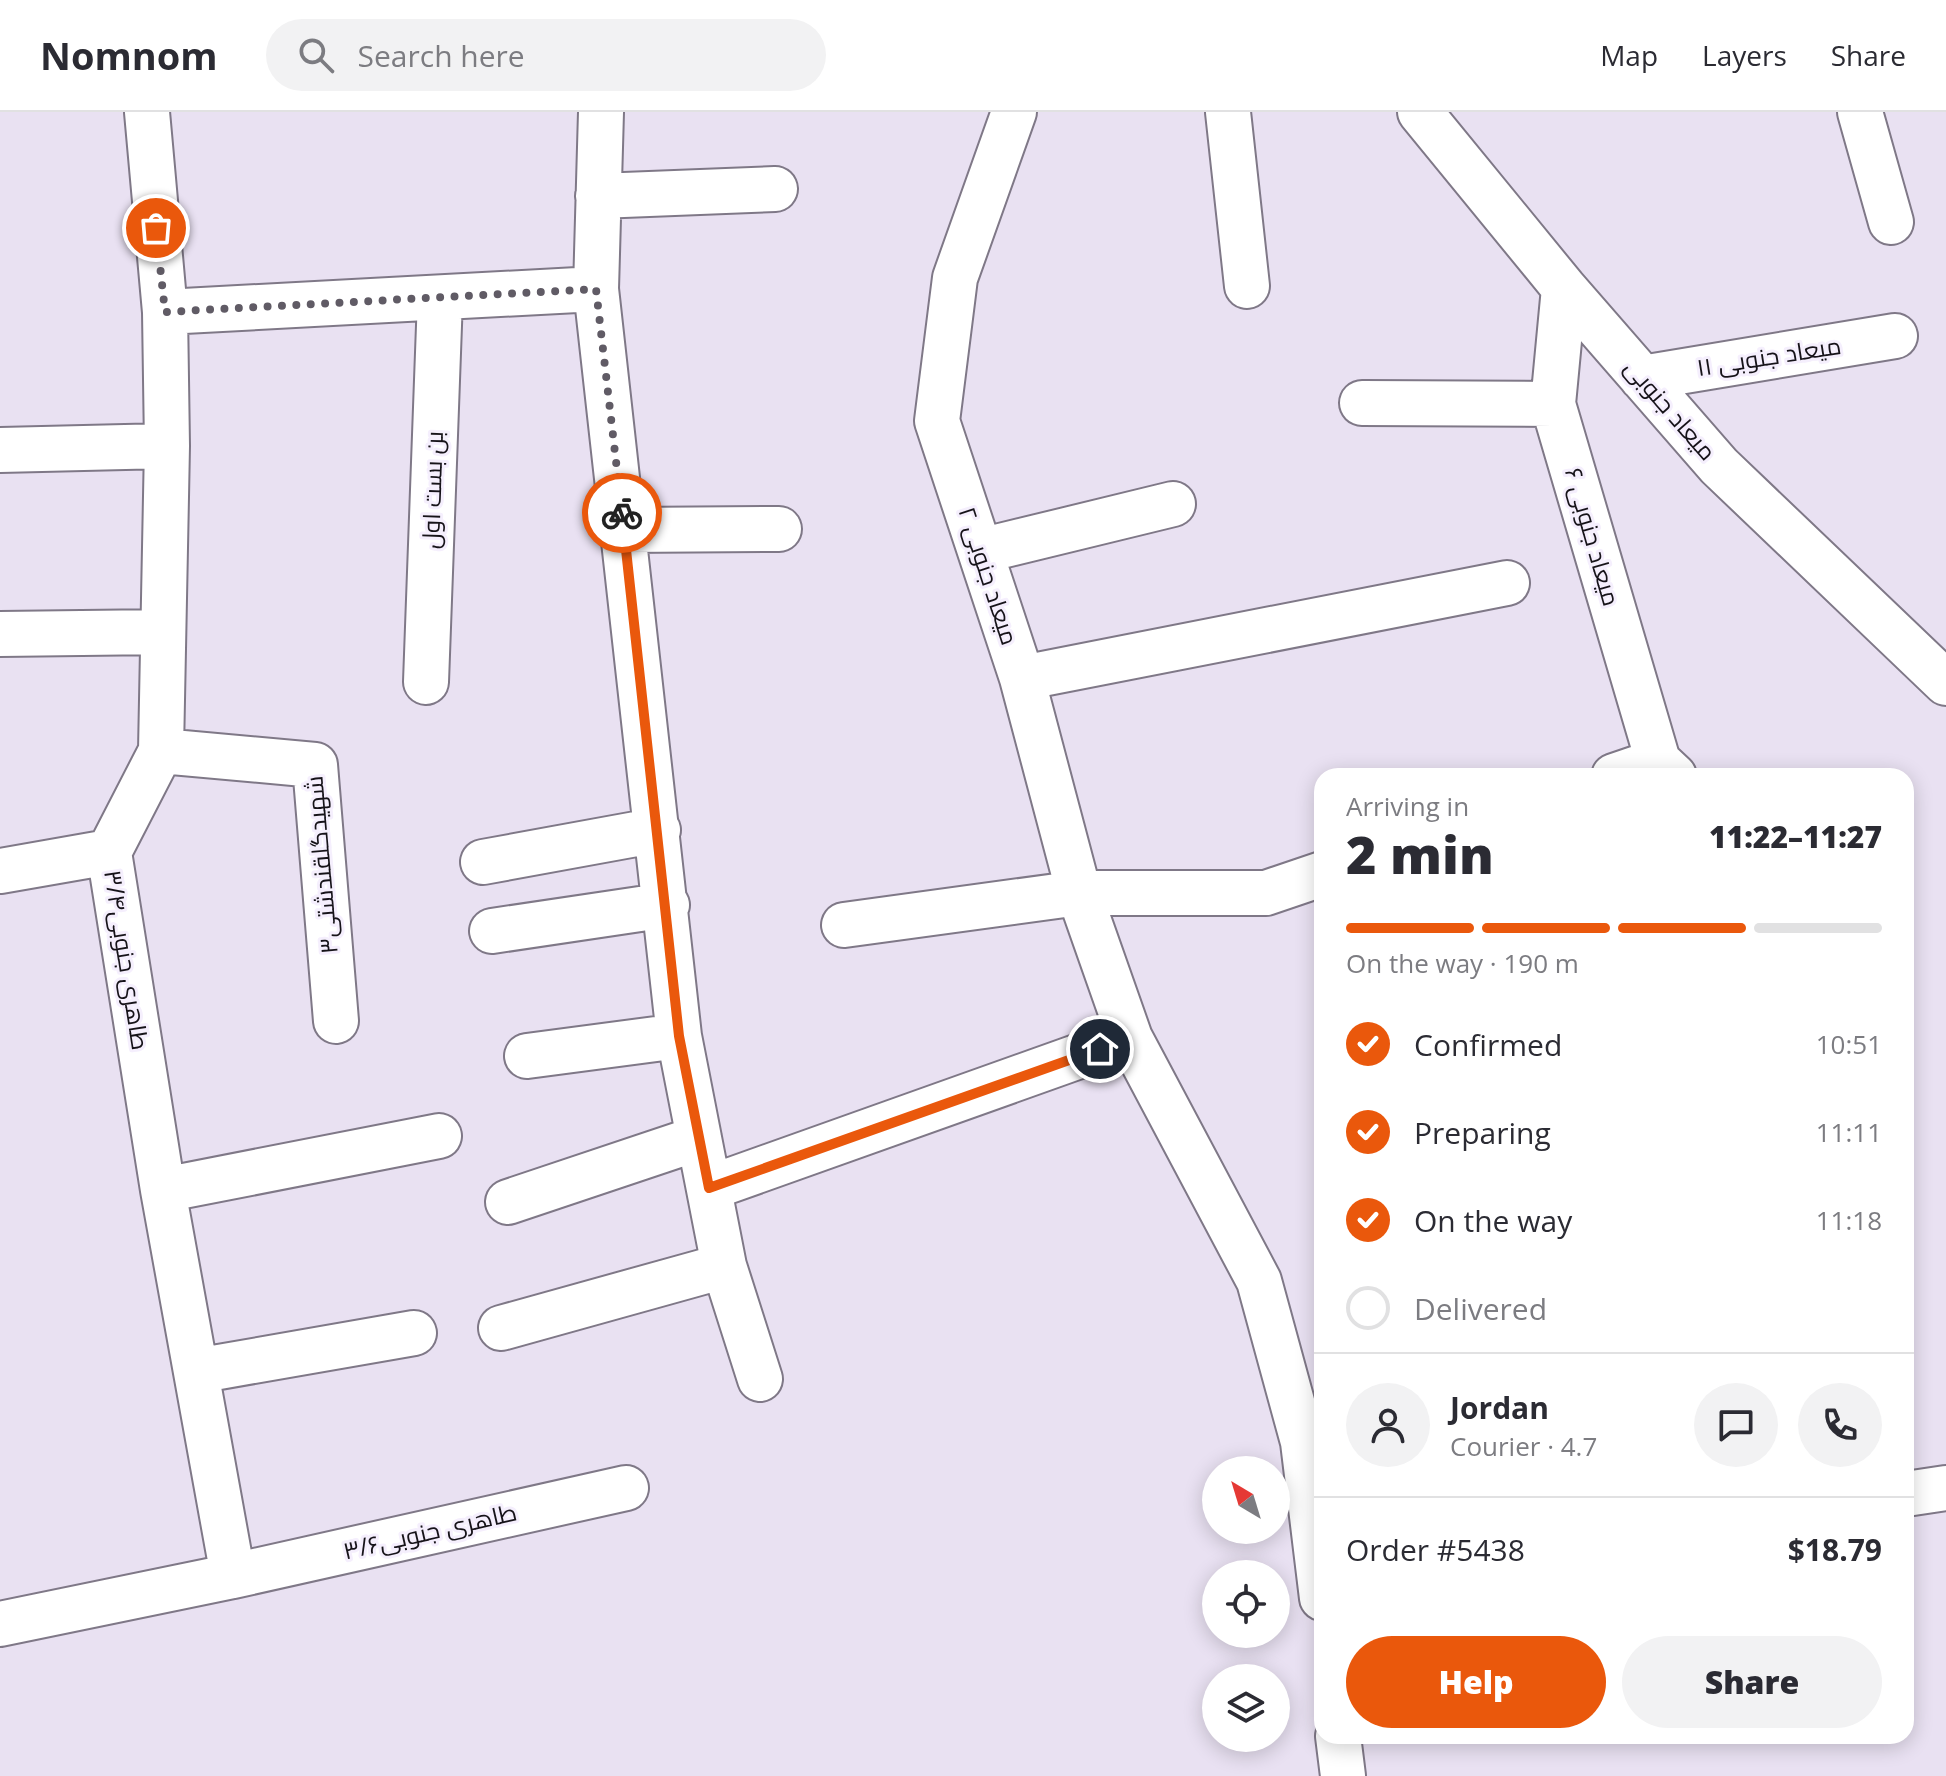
<!DOCTYPE html>
<meta charset="utf-8">
<style>
body{margin:0;font-family:"Open Sans",Cairo,sans-serif;background:#f2f2f3;color:#2b2b33;height:100vh;display:flex;flex-direction:column;font-size:30px;white-space:nowrap}
*{box-sizing:border-box;margin:0}
p{font-size:26px;color:#7c7c81}
.icon{flex:none;width:44px;height:44px;fill:none;stroke:currentColor;stroke-width:2;stroke-linecap:round;stroke-linejoin:round}
.map{position:relative;flex:1;overflow:hidden}
.drawer{position:absolute;left:1314px;top:656px;width:600px;height:976px;display:flex;flex-direction:column;background:#fff;border-radius:24px;box-shadow:0 4px 20px #0003}
.drawer>*{flex:none}
.needle{width:52px;rotate:322deg}
.buttons{position:absolute;left:1202px;top:1344px;display:grid;gap:16px}
.buttons a{display:grid;place-items:center;width:88px;height:88px;border-radius:50%;background:#fff;box-shadow:0 4px 20px #0003;font-size:40px}
.pin{position:absolute;display:grid;place-items:center;width:68px;height:68px;color:#fff;margin:-34px;border:4px solid #fff;border-radius:50%;box-shadow:0 2px 8px #0007}
.courier{position:absolute;display:grid;place-items:center;width:80px;height:80px;margin:-40px;border:6px solid #ea580c;border-radius:50%;background:#fff;color:#222;box-shadow:0 2px 10px #0007}
.overview em{font-style:normal;font-weight:800}
.overview div{display:flex;flex-direction:column-reverse}
.overview{display:flex;align-items:center;justify-content:space-between;height:136px;padding:0 32px}
h1{font-size:52px;font-weight:800;line-height:60px}
.bar{display:grid;grid-template-columns:repeat(4,1fr);gap:12px 8px;align-content:center;height:96px;padding:0 32px}
.bar i{height:10px;border-radius:6px;background:#e1e1e2}
.bar .active{background:#ea580c}
.bar p{grid-column:span 4}
.line{display:flex;align-items:center;gap:20px;padding:0 32px;border-top:2px solid #e1e1e2}
.line div{flex:1}
.round{display:grid;place-items:center;flex:none;width:84px;height:84px;border-radius:42px;background:#f2f2f3}
ol{padding:0 32px;list-style:none}
li{display:flex;align-items:center;gap:24px;height:88px}
li p{margin-inline-start:auto}
li .icon{padding:8px;border-radius:50%;background:#ea580c;color:#fff;stroke-width:4}
li:last-child{color:#7c7c81}
li i{width:44px;height:44px;border:4px solid #e1e1e2;border-radius:50%}
.primary-button{display:flex;gap:16px;margin-top:auto;padding:16px 32px}
.primary-button a{flex:1;height:92px;border-radius:48px;background:#ea580c;color:#fff;font-size:32px;font-weight:800;line-height:92px;text-align:center}
.primary-button a+a{background:#f2f2f3;color:#2b2b33}
header{display:flex;align-items:center;gap:48px;box-sizing:border-box;height:112px;padding:0 40px;background:#fff;border-bottom:2px solid #e1e1e2}
header strong{font-size:38px}
nav{display:flex;gap:44px;margin-inline-start:auto;font-size:28px}
.search{width:560px;height:72px;background:#f2f2f3;display:flex;align-items:center;gap:20px;box-sizing:border-box;padding:0 28px;border-radius:44px;color:#7c7c81;font-size:30px}
.map>svg:first-child{display:block}
.lines{fill:none;stroke-linecap:round;stroke-linejoin:round}
.minor-casing{stroke:#7f7887;stroke-width:48}
.minor{stroke:#fff;stroke-width:44}
.done{stroke:#605b65;stroke-width:8;stroke-dasharray:0 14.4}
.route{stroke:#ea580c;stroke-width:10}
.labels{text-anchor:middle;stroke-width:6;stroke-linejoin:round;paint-order:stroke}
.street-label{font-size:24px;fill:#161319;stroke:#f5effd}
</style>
<header>
<strong>Nomnom</strong>
<div class="search"><svg class="icon" aria-label="search" viewBox="0 0 24 24"><circle cx="10" cy="10" r="6"/><path d="M15 15l6 6"/></svg>Search here</div>
<nav><a>Map</a><a>Layers</a><a>Share</a></nav>
</header>
<div class="map">
<svg width="1946" height="1664" viewBox="0 0 1946 1664">
<rect width="100%" height="100%" fill="#e9e1f2"/>
<g class="lines">
<g class="minor-casing">
<path id="minor" d="M601,0L596,177L679,924L724,1154L760,1267
M1014,0L955,166L937,309L1022,566L1079,781L1130,926L1259,1169L1303,1330L1322,1486
M1228,0L1247,174
M1420,0L1564,176L1719,354L1946,571
M1860,0L1891,110
M598,84L775,77
M1564,176L1553,292L1658,649L1674,664
M165,200L596,177
M1642,266L1895,224
M1362,291L1553,292
M0,338L167,334
M624,418L779,417
M980,439L1173,392
M0,522L163,520
M1022,566L1507,471
M426,570L440,186
M161,639L315,653L336,909
M1614,664L1658,649
M483,750L658,718
M0,759L109,740
M844,813L1079,781H1266L1322,762
M492,819L667,793
M527,944L679,924
M709,1076L1130,926
M163,1078L439,1024
M508,1090L699,1026
M501,1216L724,1154
M196,1259L414,1221
M1906,1382L1946,1376
M233,1464L626,1376
M0,1512L233,1464L163,1078L109,740L161,639L167,334L165,200L147,0
M1338,1624L1343,1664"/>
</g>
<use href="#minor" class="minor"/>
</g>
<g class="lines">
<path class="done" d="M156,116L165,200L596,177L622,401"/>
<path class="route" d="M622,401L679,924L709,1076L1100,937"/>
</g>
<g class="labels">
<g class="street-label">
<text transform="translate(1769 245) rotate(-9)" y="8">میعاد جنوبی ۱۱</text>
<text transform="translate(1670 298) rotate(49)" y="8">میعاد جنوبی</text>
<text transform="translate(433 378) rotate(-88)" y="8">بن بست اول</text>
<text transform="translate(1592 425) rotate(74)" y="8">میعاد جنوبی ۶</text>
<text transform="translate(988 464) rotate(72)" y="8">میعاد جنوبی ۲</text>
<text transform="translate(322 753) rotate(-95)" y="8">شهیدگلقندشتی۳</text>
<text transform="translate(126 848) rotate(81)" y="8">طاهری جنوبی۳/۴</text>
<text transform="translate(430 1420) rotate(-13)" y="8">طاهری جنوبی۳/۶</text>
</g>
</g>
</svg>
<div class="buttons">
<a><svg class="needle" viewBox="-14 -14 28 28"><path d="M0-13l5 13h-10z" fill="#e53935"/><path d="M0 13l5-13h-10z" fill="#7c7c81"/></svg></a>
<a><svg class="icon" aria-label="locate" viewBox="0 0 24 24"><circle cx="12" cy="12" r="6"/><path d="M12 2v4M12 18v4M2 12h4M18 12h4"/></svg></a>
<a><svg class="icon" aria-label="layers" viewBox="0 0 24 24"><path d="M12 4l9 5-9 5-9-5zM3 14l9 5 9-5"/></svg></a>
</div>
<div class="pin" style="left:156px;top:116px;background:#ea580c"><svg class="icon" aria-label="bag" viewBox="0 0 24 24"><path d="M5 8h14l-1 12H6zM9 8a3 3 0 0 1 6 0"/></svg></div>
<div class="pin" style="left:1100px;top:937px;background:#1f2937"><svg class="icon" aria-label="home" viewBox="0 0 24 24"><path d="M3 11l9-7 9 7M6 9v11h12V9"/></svg></div>
<div class="courier" style="left:622px;top:401px"><svg class="icon" aria-label="bike" viewBox="0 0 24 24"><circle cx="6" cy="16" r="4"/><circle cx="18" cy="16" r="4"/><path d="M6 16l4-8h5l3 8M10 8l3 8H6M13 5h3"/></svg></div>
<section class="drawer">
<div class="overview"><div><h1>2 min</h1><p>Arriving in</p></div><em>11:22–11:27</em></div>
<div class="bar"><i class="active"></i><i class="active"></i><i class="active"></i><i></i><p>On the way · 190 m</p></div>
<ol>
<li><svg class="icon" aria-label="check" viewBox="0 0 24 24"><path d="M5 12l5 5 9-10"/></svg>Confirmed<p>10:51</p></li>
<li><svg class="icon" aria-label="check" viewBox="0 0 24 24"><path d="M5 12l5 5 9-10"/></svg>Preparing<p>11:11</p></li>
<li><svg class="icon" aria-label="check" viewBox="0 0 24 24"><path d="M5 12l5 5 9-10"/></svg>On the way<p>11:18</p></li>
<li><i></i>Delivered</li>
</ol>
<div class="line" style="height:144px"><a class="round"><svg class="icon" aria-label="person" viewBox="0 0 24 24"><circle cx="12" cy="8" r="4"/><path d="M4 21q1-7 8-7t8 7"/></svg></a><div><b>Jordan</b><p>Courier · 4.7</p></div><a class="round"><svg class="icon" aria-label="chat" viewBox="0 0 24 24"><path d="M4 5h16v11H9l-5 4z"/></svg></a><a class="round"><svg class="icon" aria-label="phone" viewBox="0 0 24 24"><path d="M5 4h4l2 5-3 2q2 4 5 5l2-3 5 2v4C11 20 4 13 5 4z"/></svg></a></div>
<div class="line" style="height:104px"><div>Order #5438</div><b>$18.79</b></div>
<div class="primary-button"><a>Help</a><a>Share</a></div>
</section>
</div>
